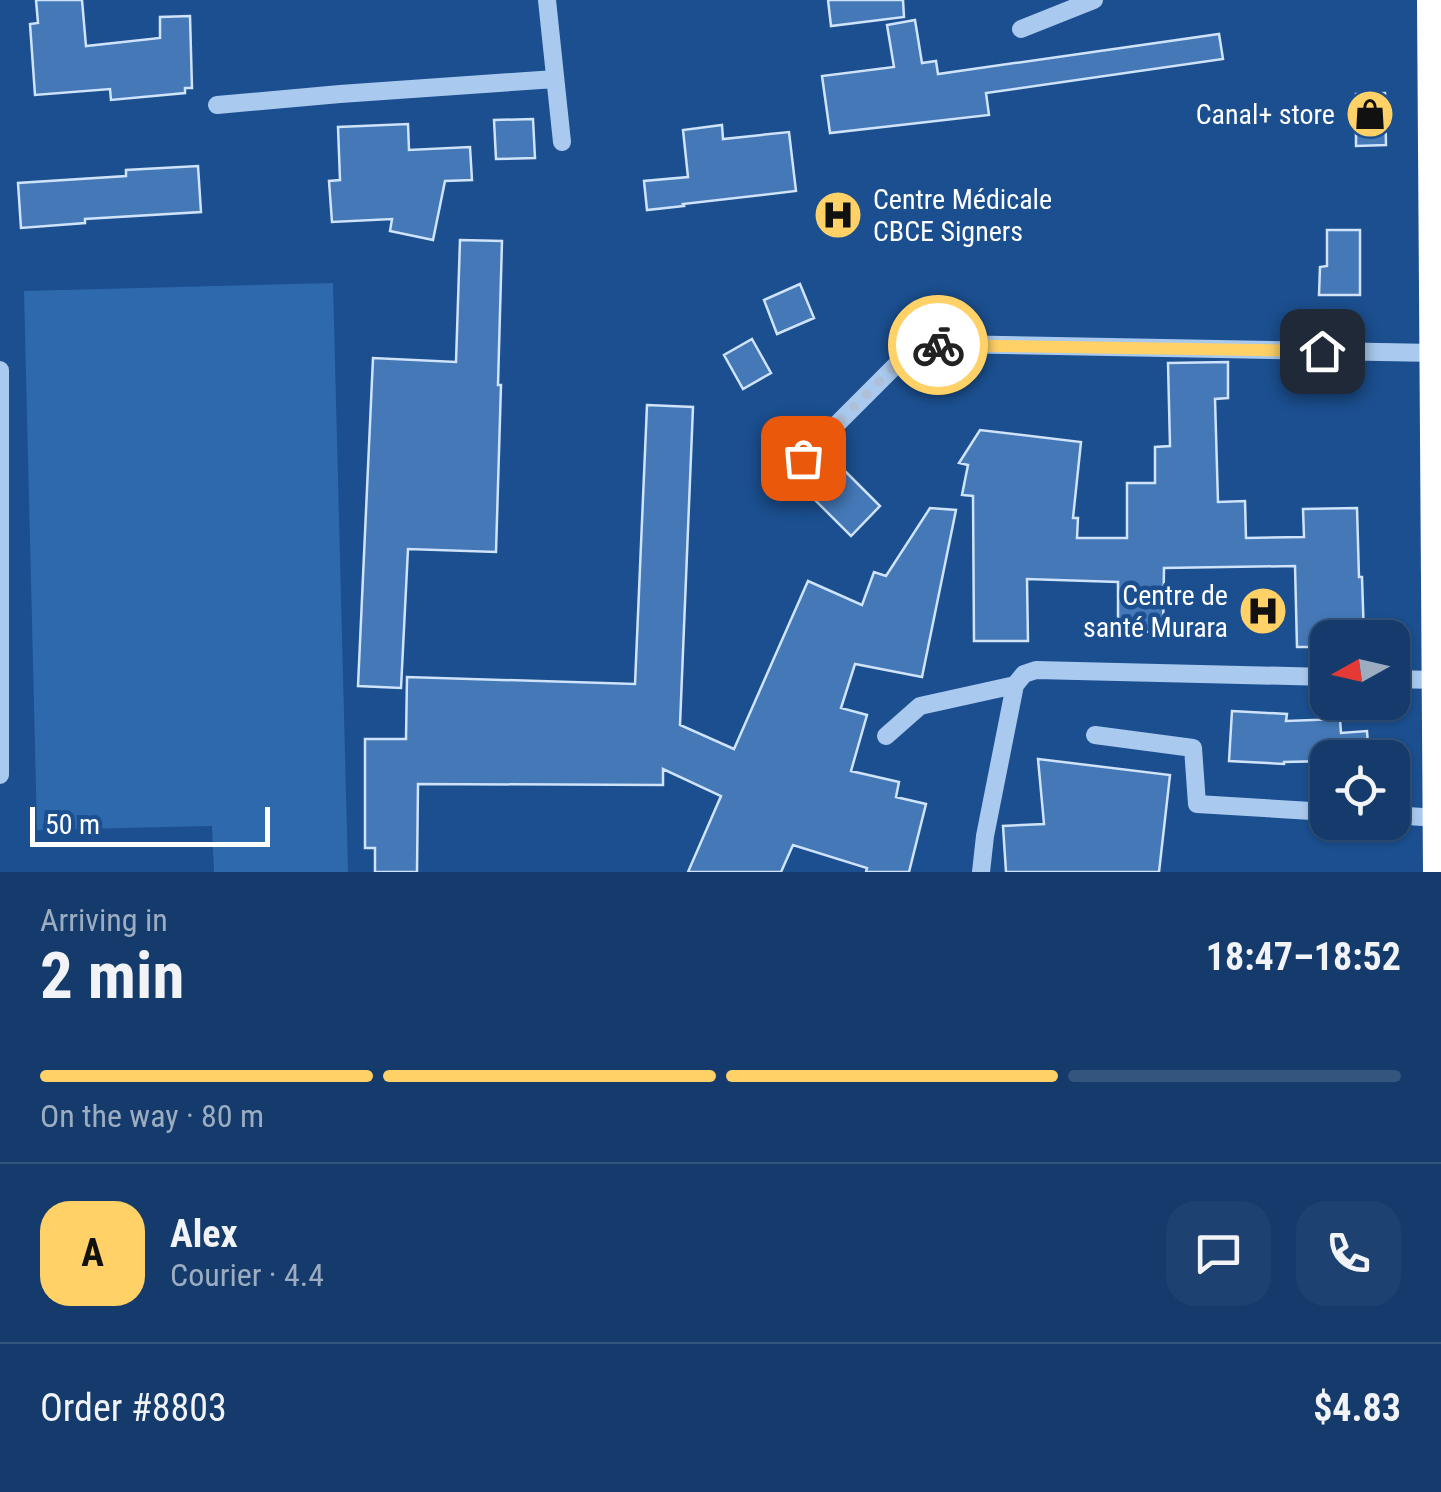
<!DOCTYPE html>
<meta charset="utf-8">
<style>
body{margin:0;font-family:"Roboto Condensed",sans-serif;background:#1d4271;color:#f1f3f6;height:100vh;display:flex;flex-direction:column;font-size:38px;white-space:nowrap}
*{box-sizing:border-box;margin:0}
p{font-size:32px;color:#9dadc1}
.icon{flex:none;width:55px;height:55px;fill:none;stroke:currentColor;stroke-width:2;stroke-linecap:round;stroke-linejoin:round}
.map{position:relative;height:872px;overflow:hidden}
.sheet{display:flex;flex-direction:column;background:#143b6b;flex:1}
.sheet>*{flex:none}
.needle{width:65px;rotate:262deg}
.fabs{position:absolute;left:1310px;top:620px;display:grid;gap:20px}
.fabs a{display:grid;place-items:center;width:100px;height:100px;border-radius:20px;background:#143b6b;box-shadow:0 2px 8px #0004,0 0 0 2px #33557e;font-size:50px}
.scale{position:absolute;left:30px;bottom:25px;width:240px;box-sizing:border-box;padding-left:10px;border:5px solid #fff;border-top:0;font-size:28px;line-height:35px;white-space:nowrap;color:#fff;-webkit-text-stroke:8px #1b4f8f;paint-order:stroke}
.pin{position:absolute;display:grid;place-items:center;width:85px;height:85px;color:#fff;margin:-42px;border-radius:20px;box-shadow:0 5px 15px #0006}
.courier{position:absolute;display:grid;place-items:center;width:100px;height:100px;margin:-50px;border:8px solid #ffd166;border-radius:50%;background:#fff;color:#222;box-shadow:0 2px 12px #0007}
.summary em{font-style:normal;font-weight:700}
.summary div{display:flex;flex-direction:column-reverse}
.summary{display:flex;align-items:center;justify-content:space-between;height:170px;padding:0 40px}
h1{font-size:65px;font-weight:700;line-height:75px}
.bar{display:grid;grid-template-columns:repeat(4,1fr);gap:15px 10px;align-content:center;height:120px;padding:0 40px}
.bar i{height:12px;border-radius:8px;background:#33557e}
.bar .selected{background:#ffd166}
.bar p{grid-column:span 4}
.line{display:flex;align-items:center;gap:25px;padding:0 40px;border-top:2px solid #33557e}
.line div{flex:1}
.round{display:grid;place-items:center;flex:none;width:105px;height:105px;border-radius:30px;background:#1d4271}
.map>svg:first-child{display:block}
.green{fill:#2e69ad}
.building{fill:#4478b7;stroke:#cfe3fa;stroke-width:2.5}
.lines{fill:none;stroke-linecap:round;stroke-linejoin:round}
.minor{stroke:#a9c9ee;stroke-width:18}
.highway{stroke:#fff;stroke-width:30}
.done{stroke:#afc1d8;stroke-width:10;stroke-dasharray:0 18}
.route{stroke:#ffd166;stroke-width:12}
.labels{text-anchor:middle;stroke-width:9;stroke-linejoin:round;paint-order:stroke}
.poi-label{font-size:28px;fill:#fff;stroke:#1b4f8f;text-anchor:end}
</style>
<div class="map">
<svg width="1441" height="872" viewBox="0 0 1441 872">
<rect width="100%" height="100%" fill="#1b4f8f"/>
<path class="green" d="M333,283L348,872H214L212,826L37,830L24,291Z"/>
<path class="building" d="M36,0H82L86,46L160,38V17L190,16L192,88H185V93L111,100L110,89L35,95L30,24L38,23Z
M828,0H903L904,17L831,26Z
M915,20L922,63L936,61L938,74L1219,34L1223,59L986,93L989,115L830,133L822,76L894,67L887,25Z
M1385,93L1386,145L1356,146V94Z
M533,119L535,158L496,159L494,120Z
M408,124L409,150L470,147L472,180L445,181L433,240L390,231L392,219L332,222L329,181L340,180L338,127Z
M722,125L723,139L789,132L796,191L683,204L684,206L647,210L644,181L688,177L683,130Z
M198,166L201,212L85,219V223L21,228L18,183L126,176V170Z
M1327,230H1360V295H1319L1320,267L1327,266Z
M460,240L502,241L498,385H501L496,552L408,549L401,688L358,686L373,358L456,362Z
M800,284L814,318L777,334L764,300Z
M752,339L771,373L743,389L724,355Z
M1228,362V398L1215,399L1218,502L1245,501L1246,538L1304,537L1303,509L1357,508L1359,577H1362L1364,638H1328V647H1297L1295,566L1164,568L1163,632L1118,631V582L1027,579L1028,641H974L973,496L962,495L968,465L959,463L980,430L1081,442L1073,518H1078L1077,538H1127V483H1155V447L1170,446L1168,363Z
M647,405L693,407L680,725L734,749L808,581L862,605L874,572L886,576L930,508L956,510L922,677L855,664L841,708L867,715L851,771L899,782L896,797L926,804L909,872H866L867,868L793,845L781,872H688L721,796L663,769V785L418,784L417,872H375V848H365V739H406L407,677L635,684Z
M828,454L880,506L851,536L799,484Z
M1232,711L1287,714L1286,721L1340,719L1341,733L1367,731L1369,758H1328V761L1284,762V764L1229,761Z
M1038,759L1170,775L1159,872H1006L1003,826L1044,824Z"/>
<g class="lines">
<path class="minor" d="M547,0L562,142
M1021,29L1094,0
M217,105L340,94L555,79
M0,370V775
M803,458L906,355L924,348L946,344L1435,353
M1392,679L1435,680
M1095,735L1193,748L1197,804L1328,812
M886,736L920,706L1015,685
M1392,815L1438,818
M981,872L985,836L1015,685L1024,674L1036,670L1328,677"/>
<path class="highway" d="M1432,0L1438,872"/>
</g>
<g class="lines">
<path class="done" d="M803,458L906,355L938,345"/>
<path class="route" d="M938,345L1322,351"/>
</g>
<defs>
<g id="shop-disc" transform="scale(2.5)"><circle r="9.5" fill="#ffd166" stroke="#1b4f8f"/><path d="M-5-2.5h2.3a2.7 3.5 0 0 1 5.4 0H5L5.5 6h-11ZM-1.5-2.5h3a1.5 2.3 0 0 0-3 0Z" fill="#111"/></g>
<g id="hospital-disc" transform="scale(2.5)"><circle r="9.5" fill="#ffd166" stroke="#1b4f8f"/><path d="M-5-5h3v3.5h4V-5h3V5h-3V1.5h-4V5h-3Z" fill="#111"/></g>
</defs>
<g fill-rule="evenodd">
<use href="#shop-disc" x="1370" y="114"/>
<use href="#hospital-disc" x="838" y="215"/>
<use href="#hospital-disc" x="1263" y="611"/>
</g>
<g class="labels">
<g class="poi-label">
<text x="1335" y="124">Canal+ store</text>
<text x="873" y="209" text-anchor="start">Centre Médicale<tspan x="873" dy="32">CBCE Signers</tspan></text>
<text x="1228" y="605">Centre de<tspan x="1228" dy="32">santé Murara</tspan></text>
</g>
</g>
</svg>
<div class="fabs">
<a><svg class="needle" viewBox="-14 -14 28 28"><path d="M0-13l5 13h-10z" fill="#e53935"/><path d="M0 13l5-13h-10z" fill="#9dadc1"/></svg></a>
<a><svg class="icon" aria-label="locate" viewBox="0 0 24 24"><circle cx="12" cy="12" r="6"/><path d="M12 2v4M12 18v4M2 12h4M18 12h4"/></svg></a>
</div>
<div class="scale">50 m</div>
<div class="pin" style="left:803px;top:458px;background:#ea580c"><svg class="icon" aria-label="bag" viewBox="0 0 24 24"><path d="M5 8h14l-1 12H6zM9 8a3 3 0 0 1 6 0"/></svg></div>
<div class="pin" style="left:1322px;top:351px;background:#1f2937"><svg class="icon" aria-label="home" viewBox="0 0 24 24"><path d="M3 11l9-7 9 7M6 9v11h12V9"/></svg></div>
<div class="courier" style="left:938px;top:345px"><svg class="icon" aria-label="bike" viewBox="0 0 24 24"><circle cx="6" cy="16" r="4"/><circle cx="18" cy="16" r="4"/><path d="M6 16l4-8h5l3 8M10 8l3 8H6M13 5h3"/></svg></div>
</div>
<section class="sheet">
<div class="summary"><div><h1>2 min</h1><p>Arriving in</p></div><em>18:47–18:52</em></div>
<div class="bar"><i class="selected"></i><i class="selected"></i><i class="selected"></i><i></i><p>On the way · 80 m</p></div>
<div class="line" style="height:180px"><b class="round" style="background:#ffd166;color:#111">A</b><div><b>Alex</b><p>Courier · 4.4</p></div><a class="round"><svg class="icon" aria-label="chat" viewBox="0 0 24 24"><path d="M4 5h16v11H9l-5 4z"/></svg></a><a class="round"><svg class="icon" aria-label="phone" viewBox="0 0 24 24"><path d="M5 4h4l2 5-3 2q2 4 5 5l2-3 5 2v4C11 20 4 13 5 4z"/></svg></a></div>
<div class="line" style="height:130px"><div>Order #8803</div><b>$4.83</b></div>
</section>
